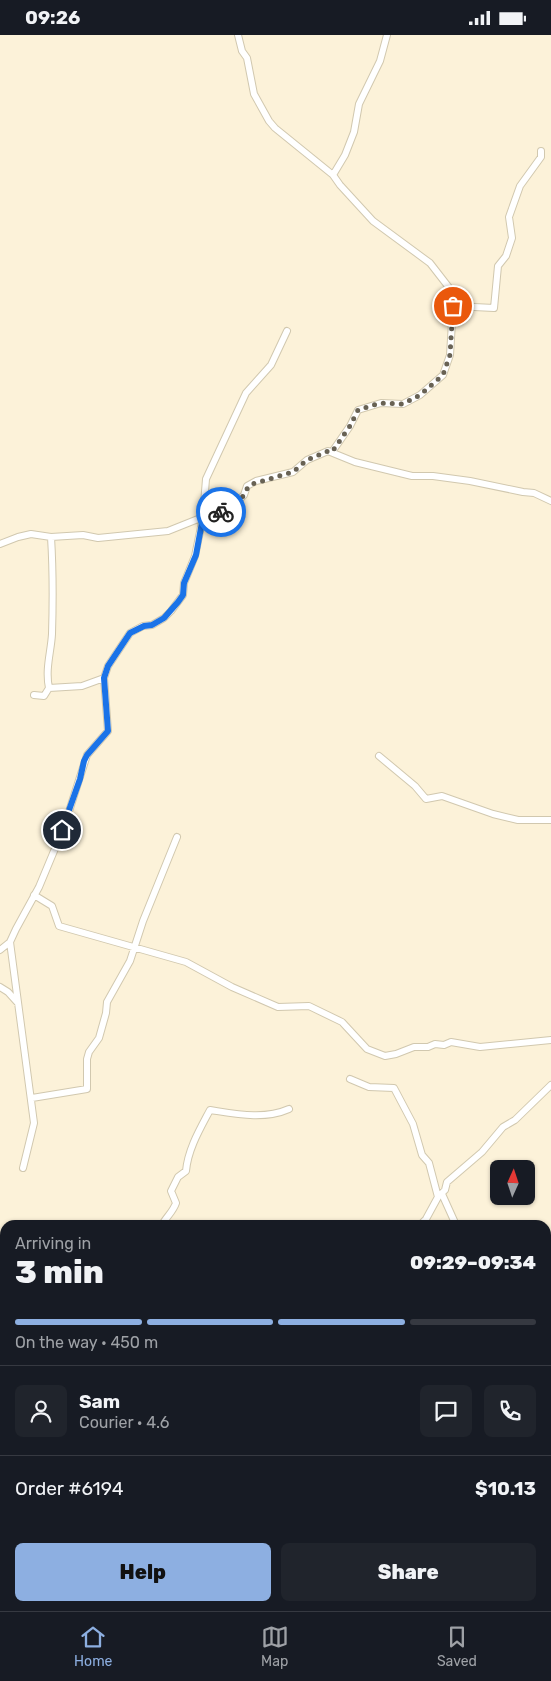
<!DOCTYPE html>
<meta charset="utf-8">
<style>
body{margin:0;font-family:Rubik,sans-serif;background:#20242c;color:#f1f3f6;height:100vh;display:flex;flex-direction:column;font-size:19px;white-space:nowrap}
*{box-sizing:border-box;margin:0}
p{font-size:16px;color:#9ea1a6}
.icon{flex:none;width:28px;height:28px;fill:none;stroke:currentColor;stroke-width:2;stroke-linecap:round;stroke-linejoin:round}
.map{position:relative;flex:1;overflow:hidden}
.drawer{position:absolute;left:0px;top:1185px;width:551px;height:391px;display:flex;flex-direction:column;background:#171b24;border-radius:15px 15px 0 0;box-shadow:0 1px 4px #0004}
.drawer>*{flex:none}
.needle{width:32px;rotate:3deg}
.fabs{position:absolute;left:490px;top:1125px;display:grid;gap:10px}
.fabs a{display:grid;place-items:center;width:45px;height:45px;border-radius:8px;background:#171b24;box-shadow:0 1px 4px #0004;font-size:25px}
.pin{position:absolute;display:grid;place-items:center;width:42px;height:42px;color:#fff;margin:-21px;border:2px solid #fff;border-radius:50%;box-shadow:0 1px 5px #0007}
.courier{position:absolute;display:grid;place-items:center;width:50px;height:50px;margin:-25px;border:4px solid #1a73e8;border-radius:50%;background:#fff;color:#222;box-shadow:0 1px 6px #0007}
.summary em{font-style:normal;font-weight:800}
.summary div{display:flex;flex-direction:column-reverse}
.summary{display:flex;align-items:center;justify-content:space-between;height:85px;padding:0 15px}
h1{font-size:32px;font-weight:800;line-height:38px}
.bar{display:grid;grid-template-columns:repeat(4,1fr);gap:8px 5px;align-content:center;height:60px;padding:0 15px}
.bar i{height:6px;border-radius:4px;background:#363941}
.bar .current{background:#8dafe1}
.bar p{grid-column:span 4}
.line{display:flex;align-items:center;gap:12px;padding:0 15px;border-top:1px solid #363941}
.line div{flex:1}
.round{display:grid;place-items:center;flex:none;width:52px;height:52px;border-radius:8px;background:#20242c}
.cta{display:flex;gap:10px;margin-top:auto;padding:10px 15px}
.cta a{flex:1;height:58px;border-radius:8px;background:#8dafe1;color:#111;font-size:20px;font-weight:800;line-height:58px;text-align:center}
.cta a+a{background:#20242c;color:#f1f3f6}
.status{display:flex;justify-content:space-between;align-items:center;height:35px;padding:0 25px;background:#171b24;direction:ltr}
.status svg{height:14px;fill:currentColor}
.tabs{display:flex;justify-content:space-around;align-items:center;height:70px;border-top:1px solid #363941;background:#171b24;font-size:14px;color:#9ea1a6}
.tabs a{display:grid;justify-items:center;gap:2px}
.tabs .current{color:#8dafe1}
.map>svg:first-child{display:block}
.lines{fill:none;stroke-linecap:round;stroke-linejoin:round}
.minor-casing{stroke:#d1c8af;stroke-width:8}
.minor{stroke:#fff;stroke-width:6}
.done{stroke:#686254;stroke-width:5;stroke-dasharray:0 9}
.route{stroke:#1a73e8;stroke-width:6}
</style>
<div class="status"><b>09:26</b><svg viewBox="0 0 49 12"><path d="M0 12V9h3v3zM5 12V6h3v6zM10 12V3h3v9zM15 12V0h3v12zM26 1h20v11H26zM47 4h2v5h-2z"/></svg></div>
<div class="map">
<svg width="551" height="1576" viewBox="0 0 551 1576">
<rect width="100%" height="100%" fill="#fcf2d9"/>
<g class="lines">
<g class="minor-casing">
<path id="minor" d="M238,0L242,16L247,23L254,59L269,86L275,93L333,140L340,150L373,186L430,228L461,268L474,272L494,273L498,231L506,221L512,203L509,182L520,151L541,122V116
M333,140L345,120L354,97L359,69L380,26L387,0
M332,417L350,391L358,375L381,368L403,369L420,360L443,340L450,320L453,271L458,264
M0,509L18,502L31,499L51,502L83,500L98,503L168,496L203,482L206,444L246,358L271,330L287,296
M49,653L82,651L104,643
M34,660L44,661L49,653C45,634 51,617 52,599C53,567 53,534 51,502
M379,721L415,751L426,764L442,761L493,779L518,785H551
M34,860L52,871L59,891L186,927L232,952L278,972L309,971L342,987L367,1014L385,1021L396,1019L414,1012H428L435,1009L444,1010L451,1007L480,1012L551,1005
M10,907L34,1088L23,1133
M0,915L10,907L16,894L39,852L64,792L87,720L108,696L104,643L108,631L130,598L143,591L152,590L164,583L171,576L183,560L184,548L195,521L203,482L230,473L244,460L247,451L256,446L293,437L307,425L328,416L355,427L412,441H433L470,446L523,457L534,458L551,466
M0,952L8,957L17,967
M350,1044L369,1052L394,1053L413,1089L422,1120L429,1128L438,1162
M32,1063L87,1054V1024L89,1017L99,1003L106,978L107,967L130,926L143,886L177,802
M442,1159L456,1190
M162,1190C166,1182 173,1177 176,1168L171,1156L178,1142L186,1136C188,1114 200,1094 210,1075C236,1079 264,1085 289,1074
M420,1190L426,1184L438,1162L445,1155L447,1147L482,1117L503,1092L515,1085L551,1050
M0,1205H5
M546,1313L551,1308
M546,1340L551,1348
M546,1417L551,1423
M546,1446L551,1441
M546,1453L551,1458
M546,1486L551,1484
M356,1571L359,1576
M475,1571L477,1576
M225,1576L227,1571"/>
</g>
<use href="#minor" class="minor"/>
</g>
<g class="lines">
<path class="done" d="M221,477L230,473L239,466L244,460L248,452L252,449L293,437L307,425L328,416L332,417L350,391L358,375L380,368L403,369L420,360L443,340L450,320L453,271"/>
<path class="route" d="M62,795L80,744L84,726L87,720L108,696L104,643L108,631L130,598L144,591L152,590L164,583L178,567L183,560L184,548L196,520L203,482L221,477"/>
</g>
</svg>
<div class="fabs">
<a><svg class="needle" viewBox="-14 -14 28 28"><path d="M0-13l5 13h-10z" fill="#e53935"/><path d="M0 13l5-13h-10z" fill="#9ea1a6"/></svg></a>
</div>
<div class="pin" style="left:453px;top:271px;background:#ea580c"><svg class="icon" aria-label="bag" viewBox="0 0 24 24"><path d="M5 8h14l-1 12H6zM9 8a3 3 0 0 1 6 0"/></svg></div>
<div class="pin" style="left:62px;top:795px;background:#1f2937"><svg class="icon" aria-label="home" viewBox="0 0 24 24"><path d="M3 11l9-7 9 7M6 9v11h12V9"/></svg></div>
<div class="courier" style="left:221px;top:477px"><svg class="icon" aria-label="bike" viewBox="0 0 24 24"><circle cx="6" cy="16" r="4"/><circle cx="18" cy="16" r="4"/><path d="M6 16l4-8h5l3 8M10 8l3 8H6M13 5h3"/></svg></div>
<section class="drawer">
<div class="summary"><div><h1>3 min</h1><p>Arriving in</p></div><em>09:29–09:34</em></div>
<div class="bar"><i class="current"></i><i class="current"></i><i class="current"></i><i></i><p>On the way · 450 m</p></div>
<div class="line" style="height:90px"><a class="round"><svg class="icon" aria-label="person" viewBox="0 0 24 24"><circle cx="12" cy="8" r="4"/><path d="M4 21q1-7 8-7t8 7"/></svg></a><div><b>Sam</b><p>Courier · 4.6</p></div><a class="round"><svg class="icon" aria-label="chat" viewBox="0 0 24 24"><path d="M4 5h16v11H9l-5 4z"/></svg></a><a class="round"><svg class="icon" aria-label="phone" viewBox="0 0 24 24"><path d="M5 4h4l2 5-3 2q2 4 5 5l2-3 5 2v4C11 20 4 13 5 4z"/></svg></a></div>
<div class="line" style="height:65px"><div>Order #6194</div><b>$10.13</b></div>
<div class="cta"><a>Help</a><a>Share</a></div>
</section>
</div>
<nav class="tabs">
<a class="current"><svg class="icon" aria-label="home" viewBox="0 0 24 24"><path d="M3 11l9-7 9 7M6 9v11h12V9"/></svg>Home</a>
<a><svg class="icon" aria-label="map" viewBox="0 0 24 24"><path d="M3 6l6-2 6 2 6-2v14l-6 2-6-2-6 2zM9 4v14M15 6v14"/></svg>Map</a>
<a><svg class="icon" aria-label="saved" viewBox="0 0 24 24"><path d="M7 4h10v16l-5-4-5 4z"/></svg>Saved</a>
</nav>
